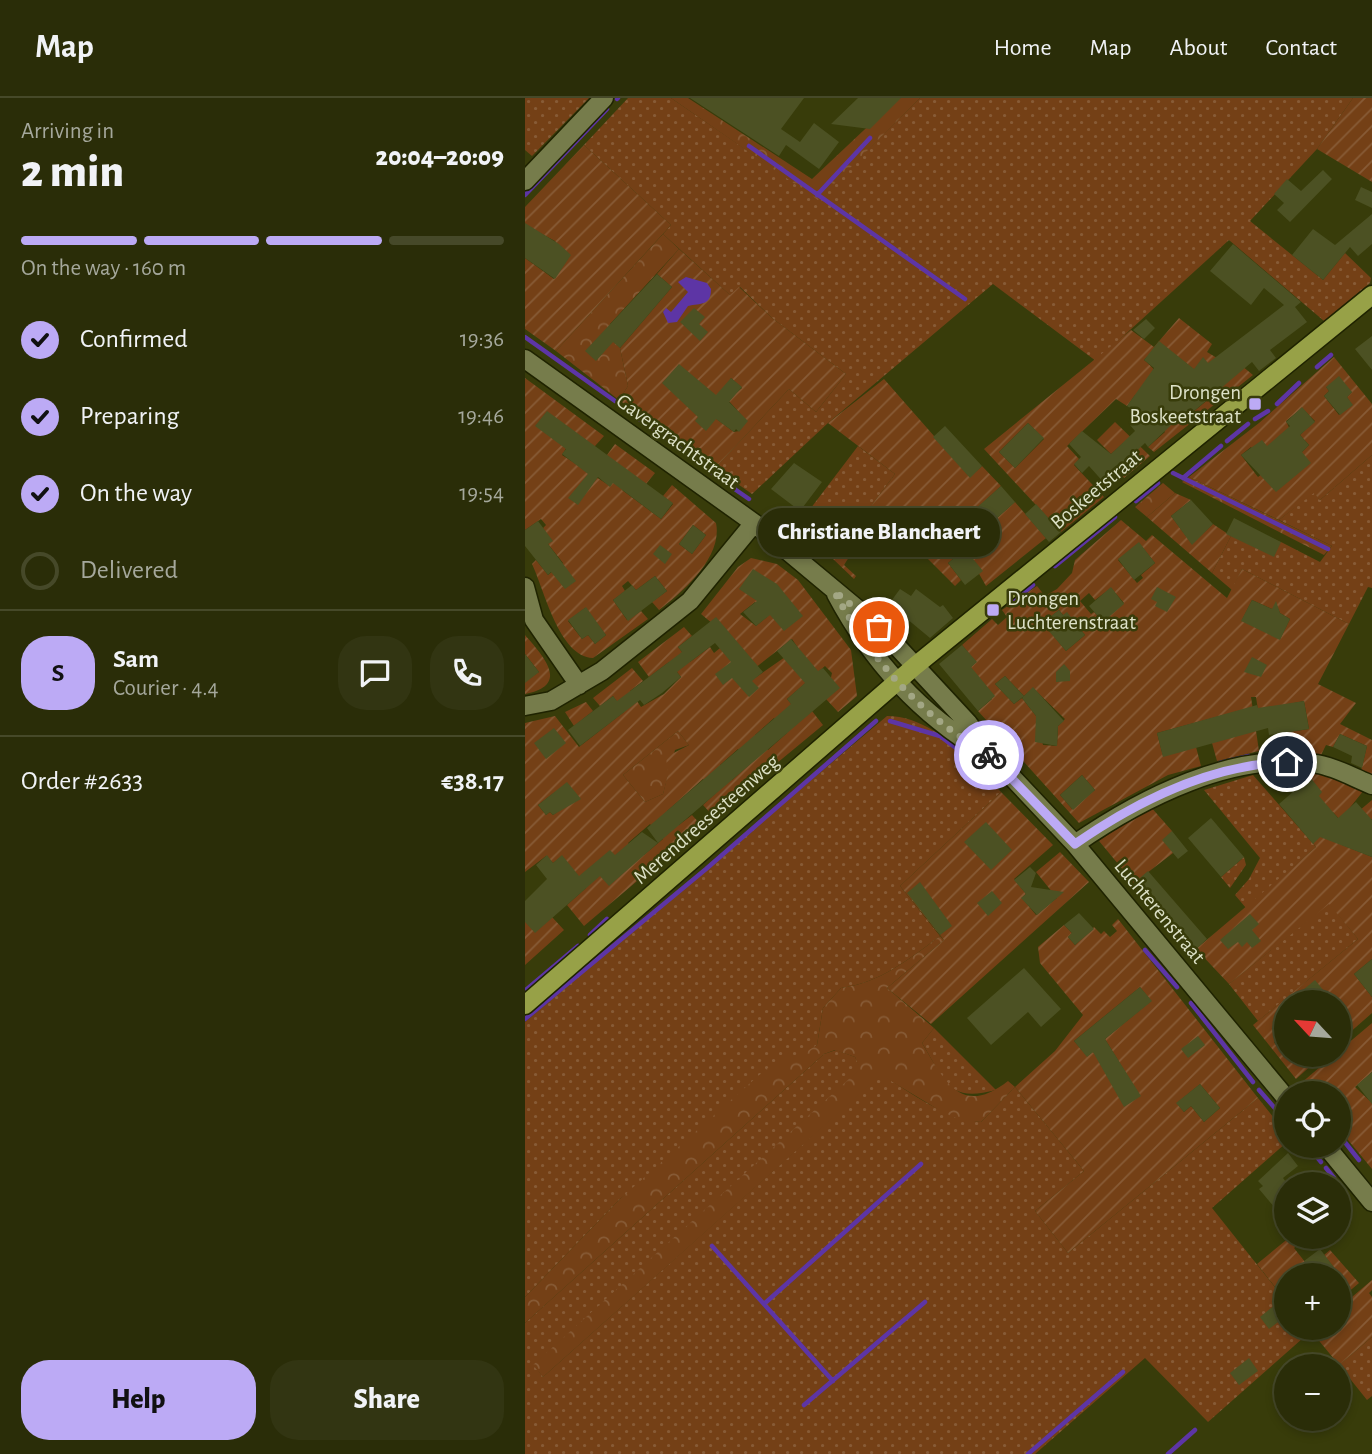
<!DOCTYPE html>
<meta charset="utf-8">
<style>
body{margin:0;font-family:"Alegreya Sans",sans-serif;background:#323512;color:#f1f3f6;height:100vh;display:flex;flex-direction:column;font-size:26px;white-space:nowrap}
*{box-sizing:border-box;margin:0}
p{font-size:23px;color:#a5a89c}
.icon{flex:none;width:38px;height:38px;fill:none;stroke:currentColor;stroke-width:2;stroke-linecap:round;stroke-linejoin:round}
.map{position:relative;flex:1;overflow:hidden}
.drawer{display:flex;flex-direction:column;background:#2a2d08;width:525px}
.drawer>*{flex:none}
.needle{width:46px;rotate:296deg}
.buttons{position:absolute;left:749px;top:892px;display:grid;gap:14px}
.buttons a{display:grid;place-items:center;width:77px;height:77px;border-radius:50%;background:#2a2d08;box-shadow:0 4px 10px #0003,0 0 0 2px #464929;font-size:35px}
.pin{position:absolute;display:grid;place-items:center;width:60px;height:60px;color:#fff;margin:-30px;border:4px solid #fff;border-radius:50%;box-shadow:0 2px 7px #0007}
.courier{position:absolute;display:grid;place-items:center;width:70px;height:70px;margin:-35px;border:5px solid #bcaaf5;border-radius:50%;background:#fff;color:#222;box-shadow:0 2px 9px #0007}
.bubble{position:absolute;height:49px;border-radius:24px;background:#2a2d08;box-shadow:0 4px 10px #0003,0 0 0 2px #464929;font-size:23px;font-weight:800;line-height:49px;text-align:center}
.head em{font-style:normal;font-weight:800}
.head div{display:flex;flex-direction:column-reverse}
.head{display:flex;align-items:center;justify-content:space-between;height:119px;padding:0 21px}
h1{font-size:46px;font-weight:800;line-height:52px}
.bar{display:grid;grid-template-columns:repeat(4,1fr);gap:10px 7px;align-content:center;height:84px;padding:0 21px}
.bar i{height:9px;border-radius:5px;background:#464929}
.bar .on{background:#bcaaf5}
.bar p{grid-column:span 4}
.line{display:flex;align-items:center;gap:18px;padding:0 21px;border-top:2px solid #464929}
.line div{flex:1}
.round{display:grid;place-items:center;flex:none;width:74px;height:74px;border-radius:28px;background:#323512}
ol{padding:0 21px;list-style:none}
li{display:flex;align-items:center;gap:21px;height:77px}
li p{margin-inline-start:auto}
li .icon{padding:7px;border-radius:50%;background:#bcaaf5;color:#111;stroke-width:4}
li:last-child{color:#a5a89c}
li i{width:38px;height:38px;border:4px solid #464929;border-radius:50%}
.button{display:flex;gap:14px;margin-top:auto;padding:14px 21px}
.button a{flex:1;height:80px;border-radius:28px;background:#bcaaf5;color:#111;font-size:28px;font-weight:800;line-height:80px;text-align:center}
.button a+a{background:#323512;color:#f1f3f6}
header{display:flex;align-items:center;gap:42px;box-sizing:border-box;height:98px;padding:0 35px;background:#2a2d08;border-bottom:2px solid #464929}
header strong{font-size:33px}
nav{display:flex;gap:38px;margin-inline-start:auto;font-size:24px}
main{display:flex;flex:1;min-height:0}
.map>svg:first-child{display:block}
.grass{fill:url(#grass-dots)}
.forest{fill:url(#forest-crowns)}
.garden{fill:url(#garden-furrows);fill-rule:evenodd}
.water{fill:#5d35a5}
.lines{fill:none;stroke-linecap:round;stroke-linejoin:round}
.stream{stroke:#5d35a5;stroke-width:4.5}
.building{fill:#4c5123}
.minor-casing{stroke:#1f2300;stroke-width:21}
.major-casing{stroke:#1f2300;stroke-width:21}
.minor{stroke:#767c4b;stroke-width:18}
.major{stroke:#97a147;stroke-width:18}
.done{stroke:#a3a785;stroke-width:7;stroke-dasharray:0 12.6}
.route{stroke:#bcaaf5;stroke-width:9}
.poi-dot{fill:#bcaaf5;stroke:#383c0a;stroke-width:2.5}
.labels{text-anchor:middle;stroke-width:5;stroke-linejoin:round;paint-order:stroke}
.poi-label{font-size:21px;fill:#dde1c7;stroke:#383c0a;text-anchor:end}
.street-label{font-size:21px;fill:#dde1c7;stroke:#383c0a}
</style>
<header>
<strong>Map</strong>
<nav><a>Home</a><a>Map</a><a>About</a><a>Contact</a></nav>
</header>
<main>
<section class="drawer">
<div class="head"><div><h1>2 min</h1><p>Arriving in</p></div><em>20:04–20:09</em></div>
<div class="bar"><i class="on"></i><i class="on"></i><i class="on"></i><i></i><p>On the way · 160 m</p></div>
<ol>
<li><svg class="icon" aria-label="check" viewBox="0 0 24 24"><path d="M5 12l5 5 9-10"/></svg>Confirmed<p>19:36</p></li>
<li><svg class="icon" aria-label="check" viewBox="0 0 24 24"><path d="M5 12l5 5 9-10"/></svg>Preparing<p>19:46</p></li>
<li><svg class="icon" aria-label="check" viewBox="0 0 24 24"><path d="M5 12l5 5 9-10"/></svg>On the way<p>19:54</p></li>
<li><i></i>Delivered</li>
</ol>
<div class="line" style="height:126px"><b class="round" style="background:#bcaaf5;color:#111">S</b><div><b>Sam</b><p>Courier · 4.4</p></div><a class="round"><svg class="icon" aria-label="chat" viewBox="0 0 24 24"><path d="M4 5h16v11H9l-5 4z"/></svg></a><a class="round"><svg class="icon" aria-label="phone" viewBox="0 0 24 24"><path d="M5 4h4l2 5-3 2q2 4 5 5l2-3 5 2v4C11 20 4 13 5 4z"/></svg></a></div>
<div class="line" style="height:91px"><div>Order #2633</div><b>€38.17</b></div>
<div class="button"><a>Help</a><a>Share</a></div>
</section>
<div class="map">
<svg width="847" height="1356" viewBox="0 0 847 1356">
<defs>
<pattern id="grass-dots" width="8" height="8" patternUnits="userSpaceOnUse" patternTransform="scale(1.75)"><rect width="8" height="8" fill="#744016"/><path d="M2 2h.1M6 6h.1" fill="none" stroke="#875b36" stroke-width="1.8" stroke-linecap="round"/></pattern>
<pattern id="forest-crowns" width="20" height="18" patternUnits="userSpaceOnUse" patternTransform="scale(1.75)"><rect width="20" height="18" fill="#744016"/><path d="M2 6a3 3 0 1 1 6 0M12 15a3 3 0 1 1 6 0" fill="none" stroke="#875b36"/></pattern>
<pattern id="garden-furrows" width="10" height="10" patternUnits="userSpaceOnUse" patternTransform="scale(1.75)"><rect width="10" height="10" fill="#744016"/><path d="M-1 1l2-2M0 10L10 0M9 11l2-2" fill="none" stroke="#875b36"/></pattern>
</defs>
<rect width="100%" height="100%" fill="#383c0a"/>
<path class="grass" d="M0,0H64L7,58L0,52Z
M103,0H146L293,101L395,0H828L792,51L725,123L798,182L820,155L846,180L845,185L799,223L704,142L571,263L468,186L303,325L227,396L190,370L264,291L291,314L321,276L247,220L215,189L206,198L138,136L146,127L59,47Z
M333,348L370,376L307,460L270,431Z
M847,357V490L843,489L824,526L717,471L707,492L687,475L706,438L756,444L795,464L807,448L754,422L789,394L795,402Z
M362,618C408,618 446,663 476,694L375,788L415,838C384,861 355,885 316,890L298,910L292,947L95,1101L0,1199V924Z
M728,677L791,749L721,810L710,797L724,781L735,760L679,692Z
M719,759L721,767L705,790L696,779Z
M804,805L833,841L733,923L704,886Z
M409,930L471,992C421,1005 420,982 397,945Z
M311,952L330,959L336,971L9,1267L18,1279L356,976C388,996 418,1020 456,1024L490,989L559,1073L510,1113L543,1155L733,1000L761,1035V1045L687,1110L761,1203V1230L786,1233L683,1324L620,1260L510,1356H0V1225L299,956Z
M847,1239V1298L842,1302L814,1267Z"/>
<path class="forest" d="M146,0H163L287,81L373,0H395L293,102Z
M138,136L154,151L85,226L95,250L103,288L94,302L31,253Z
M664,379L807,448L799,457L657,384Z
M638,385L650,395L622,419L610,409Z
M153,633L164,647L150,652L138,696L120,704L98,677Z
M415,838L419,842L362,890L409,930L397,945C419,982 436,1020 483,983L490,989L456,1024L435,1022L414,1012L356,977L18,1279L8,1267L335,971L330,959L310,952L299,956L0,1225V1199L95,1101L233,978L257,959H273L292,947L298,910L316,890C355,885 384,861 415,838Z"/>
<path class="garden" d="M828,0H847V84L792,51Z
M59,47L146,127L31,253L0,231V160L29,181L35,150L30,143L0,127V109Z
M154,151L205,197L214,189L247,220L321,276L291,314L264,291L190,370L94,302L103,288L95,250L147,189L132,176ZM206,280L217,290L203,302L220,321L214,333L209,334L190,320L181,332Z
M654,220L687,246L682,254L697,263L671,273L635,245L619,262C639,278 646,299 662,319L685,300L690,306L629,354L623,349L640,334L610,297L602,308L591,301L542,348L554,361L549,367L579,399L536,434L459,351L606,232L629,249ZM503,325L519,341L490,370L474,354Z
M809,259L847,306V357L795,402L789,395L754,422L664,379L734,325ZM801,289L827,294L822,299L827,307L814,317L799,298L804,293ZM777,310L790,323L775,337L784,347L776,355L761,323ZM726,349L742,372L733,379L716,357Z
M717,268L728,277L698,301L692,293Z
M0,280L79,338L70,348L43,347L37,357L85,388L82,357L90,346L130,375L121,386L97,392L136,421L148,406L138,398L147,387L191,425C198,459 158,494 134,512L127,504L142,493L130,478L111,492L103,483L97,488L100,493L88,502L102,522L116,513L123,521L68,560C34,559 19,491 7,466L11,462L23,477L38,465L23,446L18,430L21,427L16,421L0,432ZM168,427L181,437L167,456L154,446ZM60,510L81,537L70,546L63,537L57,541L43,523Z
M359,281L445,379L457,368L476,388L439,422L452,438L490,404L521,440L461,488L440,451L423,465L436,482L430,488L403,461L378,446L388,434L380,428L375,434L352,417L322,451L326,456L319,467L331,478L329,481L307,460L370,376L303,325Z
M590,324L625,358L599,380L595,376L606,365L603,362L609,356L598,345L586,356L572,342Z
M650,395L666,402L646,418L667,446L688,426L706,438L687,475L622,419Z
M596,422L621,443L627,437L702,500L717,471L824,526L793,586L831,605L815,626L847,642V676L836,673L842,648L815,636L808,649L801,647L796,657L760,651L758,635L784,631L779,603L733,612L731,599H726L734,653L692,663L687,645L717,612L632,635L638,658L671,649L676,668L643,677L554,725L453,613L467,601L452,583L446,569L451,564L437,547L467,521L473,527L482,519L477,512L512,488L520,498L532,491L547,475L550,462ZM614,445L630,465L616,477L618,480L612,485L593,462ZM586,490L599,505L578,523L569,514L566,516L555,503L564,495L570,502ZM727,502L747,511L752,508L755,515L765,521L755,541L717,522ZM534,512L543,523L547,521L560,537L541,553L518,525ZM480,578L499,598L508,590L540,621L533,628L532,648L518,647L511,618L497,600L489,606L470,586ZM557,677L570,692L547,711L535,697Z
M226,460L252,466L273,482L326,552L332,598L313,614L301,601L307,575L300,568L262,601L278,620L287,613L298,627L188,718L178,707L191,695L178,681L142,713L154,727L167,717L177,728L59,828L42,807L61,790L37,758L28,765L21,758L0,774V625L30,618L54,649L99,614L88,598L75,608L68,600L107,570L118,583L105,593L116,609L139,596L156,579L144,564L124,579L113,564L159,529L167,538L153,549L165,564L185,549L189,555L206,541L176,516L213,469ZM230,504L242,519L231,528L215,516ZM267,541L273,550L230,580L225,574ZM249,620L262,635L243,652L230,637ZM153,633L164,647L141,659L143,676L138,696L120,704L98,677ZM213,651L226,665L207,682L195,667ZM30,694L41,708L28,717L25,714L21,717L13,707ZM125,726L138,741L119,757L112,756L103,745Z
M0,537C18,558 46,587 0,596V583L14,574L0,556Z
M61,604L68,613L49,628L40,614Z
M753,672L786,673L839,692L823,712L828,718L847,702V721L817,747L847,759V861L829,876L847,899V915L814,944V905H761V934L749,944L759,959L798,957L771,981L728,927L833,841L804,806L704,886L671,851L791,749L788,745L814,721L808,714L802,720L784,680L770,692Z
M476,694L528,747L489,781L501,796L497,800L511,817L532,800L511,774L535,754L564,784L406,926L362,890L419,842L375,788Z
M625,708L647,733L648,755L609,785L574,743Z
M27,819L39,832L0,867V824Z
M593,821L733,1000L543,1155L510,1113L559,1073L490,989L530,953L558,917L515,865L513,849L539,827L547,835L543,839L550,847L569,829L576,836L579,833L585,839L592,833L587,827ZM615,889L626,903L580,941L615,998L568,954L562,958L549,943ZM675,986L695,1010L679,1024L666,1008L659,1014L652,1005Z
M847,925V974L830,989L847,1005V1071L814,1031V996H783L775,986L809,957H814V953Z
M765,1139H781L769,1150L791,1178H761V1203L732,1166Z
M805,1152L834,1185L814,1202V1178H803L811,1172L799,1157Z
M847,1182V1192L844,1195L847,1199V1239L814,1267L786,1233L814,1230V1210Z"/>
<path class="water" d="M161,179L182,185L186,191C186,208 176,205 163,208L152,224L143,225L138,214L141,210L146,214L163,194L153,184Z"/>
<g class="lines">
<path class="stream" d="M92,1L93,0
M224,48L440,201
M0,97L82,11
M292,97L345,40
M0,239L90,303
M792,269L806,257
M752,306L774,285
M114,321L169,361
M730,321L743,313
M702,343L723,326
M181,371L189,376
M648,375L803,451
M658,380L696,348
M198,383L224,401
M611,403L633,385
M530,468L590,419
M487,504L508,487
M365,623L415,638L460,672
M762,652H769
M695,665L724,658
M65,837L82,821
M620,852L652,889
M2,891L53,848
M666,905L728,984
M0,921L181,771L351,623
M774,989L780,996
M734,992L761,1023
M819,1043L834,1062
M783,1048L796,1064
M801,1070L809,1080
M187,1148L308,1283
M239,1206L396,1066
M279,1307L400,1204
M503,1356L598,1274
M643,1356L670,1332"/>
</g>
<path class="building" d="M165,0H279L256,31L275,44L289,25L314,44L294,71L261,47L254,58Z
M333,0H376L345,31L306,26Z
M798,72L807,81L765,124L752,112L759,105L749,96L762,81L776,93Z
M836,89L847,94V110L830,102Z
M847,116V146L833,158L825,149L798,182L767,157L788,131L810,147Z
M0,125L34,146L46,157L30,181L0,160Z
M708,146L776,204L770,209L782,224L745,252L751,260L734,273L727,264L662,319L659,315L623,349L620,345L603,361L606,365L581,387L564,368L557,375L549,366L556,359L544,346L557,333L586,356L610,333L605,327L617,318L602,308L629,270L619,262L634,243L669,271L678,259L683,265L759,207L739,190L726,207L685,173Z
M132,176L147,189L95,250L88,244L71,263L60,253Z
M169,210L180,219L174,226L183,234L175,243L155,224Z
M621,221L630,230L619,241L608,232Z
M847,238V272L830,251Z
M154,266L191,297L206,280L217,289L204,304L223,323L214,334L211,331L209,334L191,321L181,333L170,323L173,319L137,285Z
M814,278L827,294L822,299L828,307L815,317L799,298L804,293L801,289Z
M777,309L790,324L775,337L784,347L777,354L786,365L751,394L716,357L737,342L742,348L765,328L761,324Z
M22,313L148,405L136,421L88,385L85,389L73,379L53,407L43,400L63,376L37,356L41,351L10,328Z
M503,325L519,340L490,370L474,354Z
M420,328L457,368L445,380L408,339Z
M269,365L297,384L275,413L246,391Z
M476,388L490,404L452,438L438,422Z
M666,402L688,426L667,447L646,418Z
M511,406L536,434L524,444L500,416Z
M709,420L756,444L749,459L701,436Z
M349,421L359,428L354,434L369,446L359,459L344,448L335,461L322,451Z
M13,423L28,443L23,446L51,483L40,491L26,474L23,477L0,448V432Z
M168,427L181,437L167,456L154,446Z
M614,444L630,465L609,482L593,461Z
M135,447L147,456L140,466L128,456Z
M440,451L458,473L440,487L423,465Z
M228,471L252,486L278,518L259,533L245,517L231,528L218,514L232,503L214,491Z
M130,478L142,493L103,523L88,502L107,487L111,492Z
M586,489L599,506L578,524L564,508Z
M632,489L651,499L642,514L630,508L632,504L626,501Z
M375,491L386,498L391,491L415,509L418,507L428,520L405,540L364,506Z
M727,502L747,511L751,503L755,515L765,521L755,542L716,523Z
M61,509L81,537L70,546L63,537L57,541L43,522Z
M534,512L538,517L542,514L560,537L541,553L517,525Z
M191,519L238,574L227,583L234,590L224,599L207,580L198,587L190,576L206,564L190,545L152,574L156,579L137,595L119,607L115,602L55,648L43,632L88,598L92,603L157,554L153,549Z
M266,541L293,573L298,570L315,590L133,745L122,730L266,606L262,601L280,585L252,553Z
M437,547L452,564L446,569L470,598L453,613L414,566Z
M0,556L14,574L0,585Z
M727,559L742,567L736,579L719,574Z
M539,566L545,573V583L531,584V574Z
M480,578L499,598L489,606L470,586Z
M508,589L539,623L533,628L532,648L510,644L511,618L497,600Z
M779,603L784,631L744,637L743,630L638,659L632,635L732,607L733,610Z
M29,630L41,645L21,661L9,645Z
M815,636L842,648L837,670L826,665L827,658L808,649Z
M557,677L570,692L548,712L535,697Z
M785,679L797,694L794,698L813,720L831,704L847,722V759L795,739L788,746L754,706Z
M42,684L56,701L28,717L25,714L21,717L13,707Z
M686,720L719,759L696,779L663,740Z
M461,724L487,752L466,772L439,744Z
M647,733L663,753L653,761L637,742Z
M117,734L133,745L84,788L75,778L10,835L0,824V803L22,781L11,767L22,757L28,765L37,757L54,778L85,752L90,757Z
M505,769L511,775L506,789L539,794L512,817L496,800L501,796L489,782Z
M623,773L682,841L668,854L609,785Z
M395,784L427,828L415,837L382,795Z
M467,793L477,805L463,818L452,805Z
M554,815L569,831L550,847L543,839L547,835L539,827Z
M725,816L734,826L727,832L736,843L727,850L722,844L717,849L713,844L703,851L695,842Z
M847,861V899L829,876Z
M499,870L536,911L516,929L503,914L466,947L442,920Z
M790,882L799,893L789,903L778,892Z
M615,889L627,903L580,941L616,998L599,1009L568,954L562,959L549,943Z
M673,938L680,947L663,960L656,951Z
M847,974V1006L832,987Z
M675,986L695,1010L679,1024L666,1008L659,1014L651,1005Z
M763,1055L773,1068L758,1080L761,1084V1111L755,1116L734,1091L738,1088L733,1083Z
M795,1151L811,1172L803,1178H791L779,1163Z
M761,1198V1218L744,1231L735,1219Z
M724,1260L733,1273L714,1287L705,1275Z"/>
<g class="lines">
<g class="minor-casing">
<path id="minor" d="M0,83L79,0
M0,261L229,425L354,529L443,625L469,660L550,746L761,1000
M0,489L9,522L54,587
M311,496C346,562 395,616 459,654
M0,608L26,603L77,573L165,503L229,425
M550,746C615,701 709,652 792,666C811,669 829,680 847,687
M801,1048L847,1104"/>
</g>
<g class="major-casing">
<path id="major" d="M0,907L390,568L847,197"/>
</g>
<use href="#minor" class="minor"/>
<use href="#major" class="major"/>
</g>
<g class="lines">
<path class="done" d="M354,529L309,493C346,562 396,618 464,657"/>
<path class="route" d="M464,657L550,746C612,703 685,667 762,664"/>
</g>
<g class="poi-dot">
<rect x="723" y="299" width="14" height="14" rx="3.5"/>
<rect x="461" y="505" width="14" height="14" rx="3.5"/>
</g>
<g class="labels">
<g class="poi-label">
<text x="716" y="301">Drongen<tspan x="716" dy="24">Boskeetstraat</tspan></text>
<text x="482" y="507" text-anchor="start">Drongen<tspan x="482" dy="24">Luchterenstraat</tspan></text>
</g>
<g class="street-label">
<text transform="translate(153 343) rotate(36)" y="7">Gavergrachtstraat</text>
<text transform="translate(571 391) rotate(-40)" y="7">Boskeetstraat</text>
<text transform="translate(181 721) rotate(-41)" y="7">Merendreesesteenweg</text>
<text transform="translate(635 813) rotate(50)" y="7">Luchterenstraat</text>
</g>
</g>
</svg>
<div class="buttons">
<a><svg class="needle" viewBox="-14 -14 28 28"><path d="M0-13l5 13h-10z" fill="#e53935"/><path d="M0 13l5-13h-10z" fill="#a5a89c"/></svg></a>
<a><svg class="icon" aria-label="locate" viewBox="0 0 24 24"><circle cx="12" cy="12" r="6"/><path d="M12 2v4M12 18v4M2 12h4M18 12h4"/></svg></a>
<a><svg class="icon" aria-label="layers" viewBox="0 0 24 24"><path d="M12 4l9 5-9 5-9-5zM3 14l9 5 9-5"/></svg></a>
<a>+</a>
<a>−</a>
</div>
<div class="pin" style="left:354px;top:529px;background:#ea580c"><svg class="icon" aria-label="bag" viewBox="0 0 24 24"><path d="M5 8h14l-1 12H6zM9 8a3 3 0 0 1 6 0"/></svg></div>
<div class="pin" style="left:762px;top:664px;background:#1f2937"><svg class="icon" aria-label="home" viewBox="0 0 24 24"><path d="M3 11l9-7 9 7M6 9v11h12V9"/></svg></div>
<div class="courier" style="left:464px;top:657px"><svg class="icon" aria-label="bike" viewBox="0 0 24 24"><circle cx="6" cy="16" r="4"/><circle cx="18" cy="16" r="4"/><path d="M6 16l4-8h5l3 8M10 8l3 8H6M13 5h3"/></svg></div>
<div class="bubble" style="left:233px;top:410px;width:242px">Christiane Blanchaert</div>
</div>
</main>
